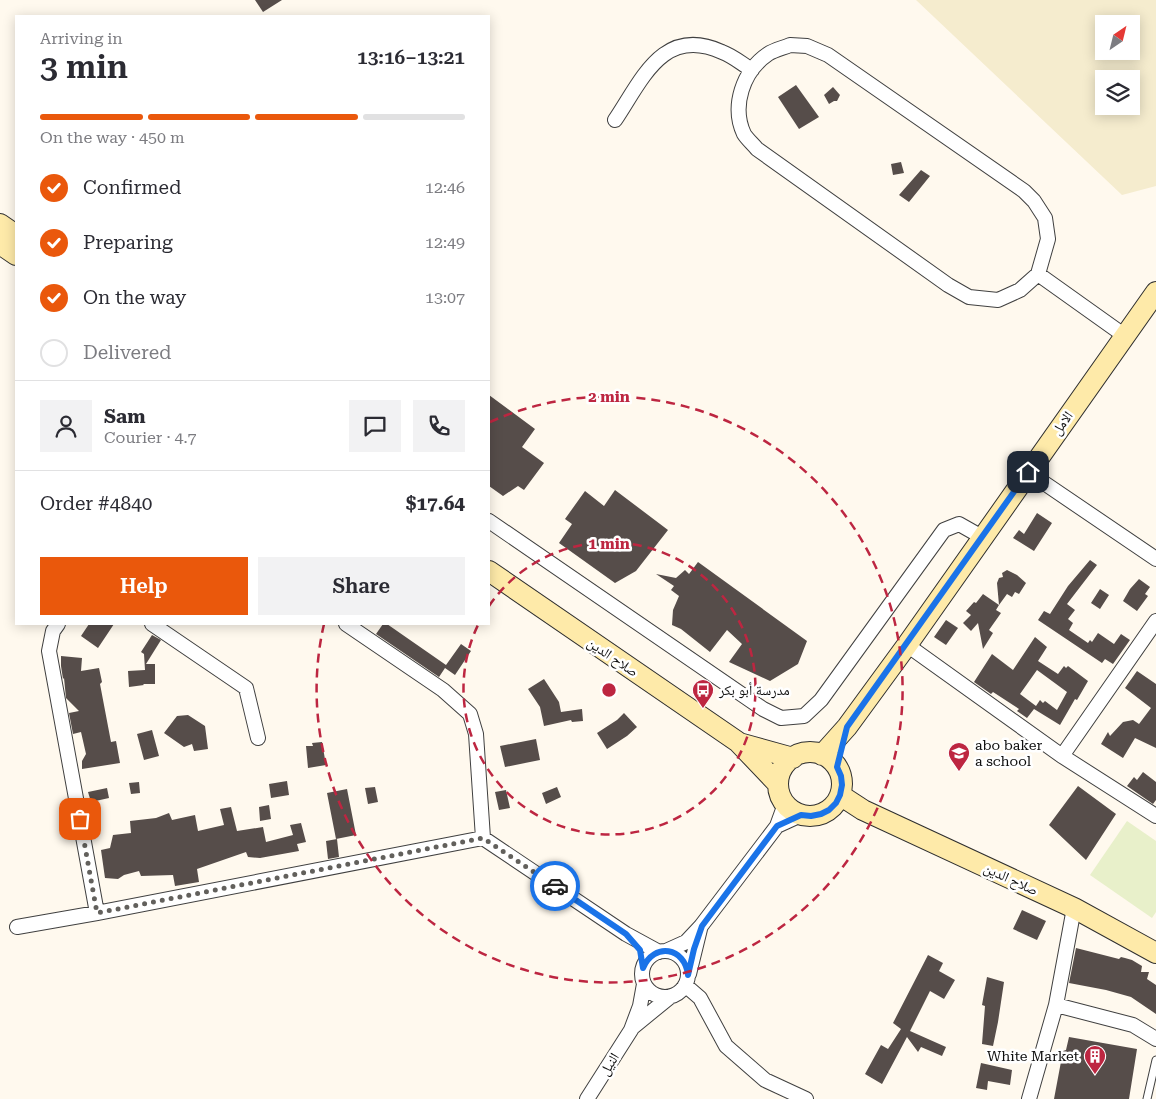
<!DOCTYPE html>
<meta charset="utf-8">
<style>
body{margin:0;font-family:"Roboto Serif","Noto Naskh Arabic",serif;background:#f2f2f3;color:#2b2b33;height:100vh;display:flex;flex-direction:column;font-size:19px;white-space:nowrap}
*{box-sizing:border-box;margin:0}
p{font-size:16px;color:#7c7c81}
.icon{flex:none;width:28px;height:28px;fill:none;stroke:currentColor;stroke-width:2;stroke-linecap:round;stroke-linejoin:round}
.map{position:relative;flex:1;overflow:hidden}
.drawer{position:absolute;left:15px;top:15px;width:475px;height:610px;display:flex;flex-direction:column;background:#fff;border-radius:0px;box-shadow:0 2px 12px #0003}
.drawer>*{flex:none}
.needle{width:32px;rotate:35deg}
.buttons{position:absolute;left:1095px;top:15px;display:grid;gap:10px}
.buttons a{display:grid;place-items:center;width:45px;height:45px;border-radius:0px;background:#fff;box-shadow:0 2px 12px #0003;font-size:25px}
.pin{position:absolute;display:grid;place-items:center;width:42px;height:42px;color:#fff;margin:-21px;border-radius:10px;box-shadow:0 2px 8px #0006}
.courier{position:absolute;display:grid;place-items:center;width:50px;height:50px;margin:-25px;border:4px solid #1a73e8;border-radius:50%;background:#fff;color:#222;box-shadow:0 1px 6px #0007}
.headline em{font-style:normal;font-weight:600}
.headline div{display:flex;flex-direction:column-reverse}
.headline{display:flex;align-items:center;justify-content:space-between;height:85px;padding:0 25px}
h1{font-size:32px;font-weight:600;line-height:38px}
.bar{display:grid;grid-template-columns:repeat(4,1fr);gap:8px 5px;align-content:center;height:60px;padding:0 25px}
.bar i{height:6px;border-radius:4px;background:#e1e1e2}
.bar .selected{background:#ea580c}
.bar p{grid-column:span 4}
.line{display:flex;align-items:center;gap:12px;padding:0 25px;border-top:1px solid #e1e1e2}
.line div{flex:1}
.round{display:grid;place-items:center;flex:none;width:52px;height:52px;border-radius:0px;background:#f2f2f3}
ol{padding:0 25px;list-style:none}
li{display:flex;align-items:center;gap:15px;height:55px}
li p{margin-inline-start:auto}
li .icon{padding:5px;border-radius:50%;background:#ea580c;color:#fff;stroke-width:4}
li:last-child{color:#7c7c81}
li i{width:28px;height:28px;border:2px solid #e1e1e2;border-radius:50%}
.cta{display:flex;gap:10px;margin-top:auto;padding:10px 25px}
.cta a{flex:1;height:58px;border-radius:0px;background:#ea580c;color:#fff;font-size:20px;font-weight:600;line-height:58px;text-align:center}
.cta a+a{background:#f2f2f3;color:#2b2b33}
.map>svg:first-child{display:block}
.farmland{fill:#f5ecce;fill-rule:evenodd}
.pitch{fill:#e8f0ca}
.building{fill:#564d4a;fill-rule:evenodd}
.lines{fill:none;stroke-linecap:round;stroke-linejoin:round}
.lane-casing{stroke:#404040;stroke-width:9}
.street-casing{stroke:#404040;stroke-width:16}
.secondary-casing{stroke:#2f2f2f;stroke-width:22}
.lane{stroke:#fff;stroke-width:7}
.street{stroke:#fff;stroke-width:14}
.secondary{stroke:#feeaa9;stroke-width:20}
.done{stroke:#62605c;stroke-width:5;stroke-dasharray:0 9}
.route{stroke:#1a73e8;stroke-width:6}
.ring{fill:none;stroke:#bd2641;stroke-width:2.5;stroke-dasharray:9 6}
.labels{text-anchor:middle;stroke-width:5;stroke-linejoin:round;paint-order:stroke}
.street-label{font-size:14px;fill:#0d0d0d;stroke:#fff}
.poi-label{font-size:14px;fill:#0d0d0d;stroke:#fff;text-anchor:start}
.centre{fill:#bd2641;stroke:#fff;stroke-width:2.5}
.ring-label{font-size:15px;text-anchor:middle;font-weight:bold;fill:#bd2641;stroke:#fff;stroke-width:5;stroke-linejoin:round;paint-order:stroke}
</style>
<div class="map">
<svg width="1156" height="1099" viewBox="0 0 1156 1099">
<rect width="100%" height="100%" fill="#fff9ee"/>
<path class="farmland" d="M916,0H1156V186L1122,195ZM1104,24H1131V51H1104ZM1104,79H1131V106H1104Z"/>
<path class="pitch" d="M1127,821L1156,841V912L1152,918L1090,875Z"/>
<path class="building" d="M255,0H282L263,12Z
M796,85L819,117L799,129L778,97Z
M833,87L840,95L837,101H834L829,104L824,95Z
M901,162L904,173L893,175L891,164Z
M921,170L930,176L909,202L899,195Z
M489,395L535,429L522,447L544,463L524,490L518,486L503,496L489,486Z
M615,490L668,530L636,571L615,583L559,543L572,524L565,519L585,491L604,506Z
M1037,513L1052,523L1034,551L1013,538L1019,530L1024,534Z
M1090,560L1097,565L1067,604L1075,610L1068,619L1073,623L1069,630L1088,643L1090,640L1092,642L1098,633L1114,644L1121,634L1130,640L1113,664L1105,659L1102,663L1038,620L1044,611L1050,614L1068,586Z
M698,562L807,641L798,664L770,681L729,662L742,644L727,630L710,652L681,629L672,625L673,610L679,596L671,590L674,586L656,574L676,578L685,570L689,574Z
M1007,570L1017,575L1026,583L1019,594L1015,592L1012,597L1007,594L999,605L997,583L999,578L1003,577L1002,573Z
M1139,579L1150,587L1145,594L1148,596L1137,611L1123,601L1130,589Z
M1100,589L1109,595L1100,609L1091,603Z
M983,594L999,605L996,610L1001,613L989,630L993,633L983,649L978,623L971,631L963,623L971,615L966,611L974,602L976,603Z
M946,620L958,628L946,645L934,637Z
M89,624H114L98,648L81,636Z
M383,624H387L446,665L461,644L471,651L455,675L445,668L439,677L376,634Z
M152,635L161,640L146,664H155V684H143L144,685L129,687L128,671L145,670L144,654L141,652Z
M1035,637L1047,647L1038,661L1058,674L1064,666L1066,668L1068,666L1088,681L1077,700L1075,699L1060,725L1034,709L1027,718L1017,711L1019,709L993,692L991,694L974,682L992,654L1013,670ZM1037,670L1067,692L1057,710L1045,701L1043,703L1040,700L1036,706L1020,694Z
M61,656L82,658L81,671L99,668L102,682L100,684L111,742L116,741L120,763L82,769V761L86,754L81,732L73,734L69,713L79,711L66,698L64,678L63,679L61,666Z
M1137,671L1156,684V748L1135,738L1123,758L1101,744L1108,732L1110,736L1123,722L1133,720L1139,724L1151,708L1125,688Z
M544,679L559,702L561,712L582,709L583,721L572,722L571,720L544,726L540,707L528,689Z
M624,713L637,727L627,736L607,749L597,733L617,720Z
M188,715L205,726L208,749L194,751L192,744L184,747L164,733L177,716Z
M152,730L159,756L144,760L137,734Z
M536,739L540,760L505,767L500,746Z
M322,742L326,765L308,768L306,746H313L312,743Z
M1143,772L1156,782V800L1153,804L1127,786L1134,777L1137,780Z
M287,781L289,795L271,798L269,784Z
M139,782L140,793L131,794L129,783Z
M1078,786L1116,814L1086,860L1049,825Z
M375,787L378,802L368,804L365,788Z
M557,787L561,797L546,804L542,793Z
M107,788L109,798L91,802L88,792Z
M347,789L356,835L336,839L327,793Z
M506,790L510,808L499,810L495,792Z
M269,805L271,819L260,821L259,807Z
M231,807L237,831L263,827L266,842L293,835L290,825L301,823L306,842L297,844L299,851L260,858L248,857L246,852L197,869L199,882L175,886L173,875L141,876L139,871L124,875L118,879L105,878L101,850L110,848L113,835L131,833L130,821L156,818L169,813L172,820L195,815L198,831L224,825L220,809Z
M337,839L339,857L328,859L326,841Z
M1022,910L1046,921L1037,940L1013,929Z
M1076,948L1119,959L1121,957L1125,958L1132,960L1142,966L1141,972H1149L1147,979L1156,985V1014L1131,997L1106,990L1069,983Z
M928,955L943,963L939,971L955,980L944,999L930,991L910,1031L946,1047L942,1056L921,1047L918,1052L907,1037L882,1084L865,1074L881,1045L888,1049L901,1029L893,1023Z
M987,977L1004,982L998,1022L993,1046L982,1044L985,1006L982,1005Z
M1069,1037L1137,1049L1129,1099H1054L1063,1051L1066,1050Z
M981,1063L1012,1070L1010,1085L988,1081L987,1090L976,1088Z"/>
<g class="lines">
<g class="lane-casing">
<path id="lane" d="M1147,1099L1156,1060"/>
</g>
<g class="street-casing">
<path id="street" d="M790,45L807,46L828,55L1024,191L1034,201L1045,218L1048,239L1038,274L1020,290L998,300L969,297L948,285L757,149C753,144 747,139 744,134C731,106 743,71 768,54C774,50 783,48 790,45Z
M615,120C642,80 663,25 722,52C733,56 742,64 752,70
M1038,274L1125,336
M1028,472L1156,559
M489,521L763,709L781,718L804,716L821,700L944,530L959,524L982,537
M58,624L53,631L49,651L97,913
M152,624L246,688L258,738
M346,624L443,690L470,714L476,734L483,838
M907,645L1062,756L1156,816
M1062,756L1156,621
M777,826L801,815
M17,927L97,913L483,838L626,934L659,952
M642 974a23 23 0 1 1 46 0a23 23 0 1 1-46 0Z
M666,951L686,942L701,926L777,826L785,804
M689,974L700,929
M685,985L700,998L726,1046L765,1080L806,1099
M1056,1005L1133,1025L1156,1039
M633,1027L671,996
M587,1099L631,1030L640,1006L644,984
M1029,1099L1056,1005L1074,908"/>
</g>
<g class="secondary-casing">
<path id="secondary" d="M0,224L16,235
M0,244L16,255
M489,571L738,742L778,784
M739,743L793,758
M778 784a32 32 0 1 1 64 0a32 32 0 1 1-64 0Z
M822,755L847,727L907,645L1156,292
M840,795L863,810L1074,908L1156,953"/>
</g>
<use href="#lane" class="lane"/>
<use href="#street" class="street"/>
<use href="#secondary" class="secondary"/>
</g>
<g class="lines">
<path class="done" d="M80,819L97,913L483,838L555,886"/>
<path class="route" d="M555,886L626,934L640,950L643,968C654,942 685,947 688,975L694,949L702,926L777,826L801,815L811,816L821,814L829,810L836,803L840,795L842,785L841,776L837,767L847,727L1028,472"/>
</g>
<g class="ring">
<path d="M489 606A146 146 0 1 1 478 625"/>
<path d="M490 422A293 293 0 1 1 324 624"/>
</g>
<defs>
<g id="bus-pin" transform="scale(1.125)"><path d="M0 17L-7.5 6A9.5 9.5 0 1 1 7.5 6Z" fill="#bd2641" stroke="#fff"/><path d="M-5-6H5V4H4V6H2V4H-2V6H-4V4H-5ZM-3.5-4V0h7V-4ZM-3.5 1.2v1.5H-2V1.2ZM2 1.2v1.5H3.5V1.2Z" fill="#fff"/></g>
<g id="school-pin" transform="scale(1.125)"><path d="M0 17L-7.5 6A9.5 9.5 0 1 1 7.5 6Z" fill="#bd2641" stroke="#fff"/><path d="M0-5L7-2L0 1L-7-2ZM-4 1L0 2.5L4 1V4Q0 6-4 4Z" fill="#fff"/></g>
<g id="building-pin" transform="scale(1.125)"><path d="M0 17L-7.5 6A9.5 9.5 0 1 1 7.5 6Z" fill="#bd2641" stroke="#fff"/><path d="M-4-6H4V6H1V3H-1V6H-4ZM-2.5-4.3h1.7v1.8h-1.7ZM.8-4.3h1.7v1.8H.8ZM-2.5-1h1.7V.8h-1.7ZM.8-1h1.7V.8H.8Z" fill="#fff"/></g>
</defs>
<g fill-rule="evenodd">
<use href="#bus-pin" x="703" y="690"/>
<use href="#school-pin" x="959" y="753"/>
<use href="#building-pin" x="1095" y="1056"/>
</g>
<g class="labels">
<g class="street-label">
<text transform="translate(1062 423) rotate(-55)" y="5">الامل</text>
<text transform="translate(613 657) rotate(34)" y="5">صلاح الدين</text>
<text transform="translate(1011 879) rotate(25)" y="5">صلاح الدين</text>
<text transform="translate(609 1064) rotate(-58)" y="5">النيل</text>
</g>
<g class="poi-label">
<text x="719" y="695">مدرسة أبو بكر</text>
<text x="975" y="750">abo baker<tspan x="975" dy="16">a school</tspan></text>
<text x="1079" y="1061" text-anchor="end">White Market</text>
</g>
</g>
<circle cx="609" cy="690" r="8" class="centre"/>
<g class="ring-label">
<text x="609" y="402">2 min</text>
<text x="609" y="549">1 min</text>
</g>
</svg>
<div class="buttons">
<a><svg class="needle" viewBox="-14 -14 28 28"><path d="M0-13l5 13h-10z" fill="#e53935"/><path d="M0 13l5-13h-10z" fill="#7c7c81"/></svg></a>
<a><svg class="icon" aria-label="layers" viewBox="0 0 24 24"><path d="M12 4l9 5-9 5-9-5zM3 14l9 5 9-5"/></svg></a>
</div>
<div class="pin" style="left:80px;top:819px;background:#ea580c"><svg class="icon" aria-label="bag" viewBox="0 0 24 24"><path d="M5 8h14l-1 12H6zM9 8a3 3 0 0 1 6 0"/></svg></div>
<div class="pin" style="left:1028px;top:472px;background:#1f2937"><svg class="icon" aria-label="home" viewBox="0 0 24 24"><path d="M3 11l9-7 9 7M6 9v11h12V9"/></svg></div>
<div class="courier" style="left:555px;top:886px"><svg class="icon" aria-label="car" viewBox="0 0 24 24"><path d="M5 17H2v-5l4-1 3-4h7l3 4 3 1v5h-3M9 17h6M6 11h13"/><circle cx="7" cy="17" r="2"/><circle cx="17" cy="17" r="2"/></svg></div>
<section class="drawer">
<div class="headline"><div><h1>3 min</h1><p>Arriving in</p></div><em>13:16–13:21</em></div>
<div class="bar"><i class="selected"></i><i class="selected"></i><i class="selected"></i><i></i><p>On the way · 450 m</p></div>
<ol>
<li><svg class="icon" aria-label="check" viewBox="0 0 24 24"><path d="M5 12l5 5 9-10"/></svg>Confirmed<p>12:46</p></li>
<li><svg class="icon" aria-label="check" viewBox="0 0 24 24"><path d="M5 12l5 5 9-10"/></svg>Preparing<p>12:49</p></li>
<li><svg class="icon" aria-label="check" viewBox="0 0 24 24"><path d="M5 12l5 5 9-10"/></svg>On the way<p>13:07</p></li>
<li><i></i>Delivered</li>
</ol>
<div class="line" style="height:90px"><a class="round"><svg class="icon" aria-label="person" viewBox="0 0 24 24"><circle cx="12" cy="8" r="4"/><path d="M4 21q1-7 8-7t8 7"/></svg></a><div><b>Sam</b><p>Courier · 4.7</p></div><a class="round"><svg class="icon" aria-label="chat" viewBox="0 0 24 24"><path d="M4 5h16v11H9l-5 4z"/></svg></a><a class="round"><svg class="icon" aria-label="phone" viewBox="0 0 24 24"><path d="M5 4h4l2 5-3 2q2 4 5 5l2-3 5 2v4C11 20 4 13 5 4z"/></svg></a></div>
<div class="line" style="height:65px"><div>Order #4840</div><b>$17.64</b></div>
<div class="cta"><a>Help</a><a>Share</a></div>
</section>
</div>
